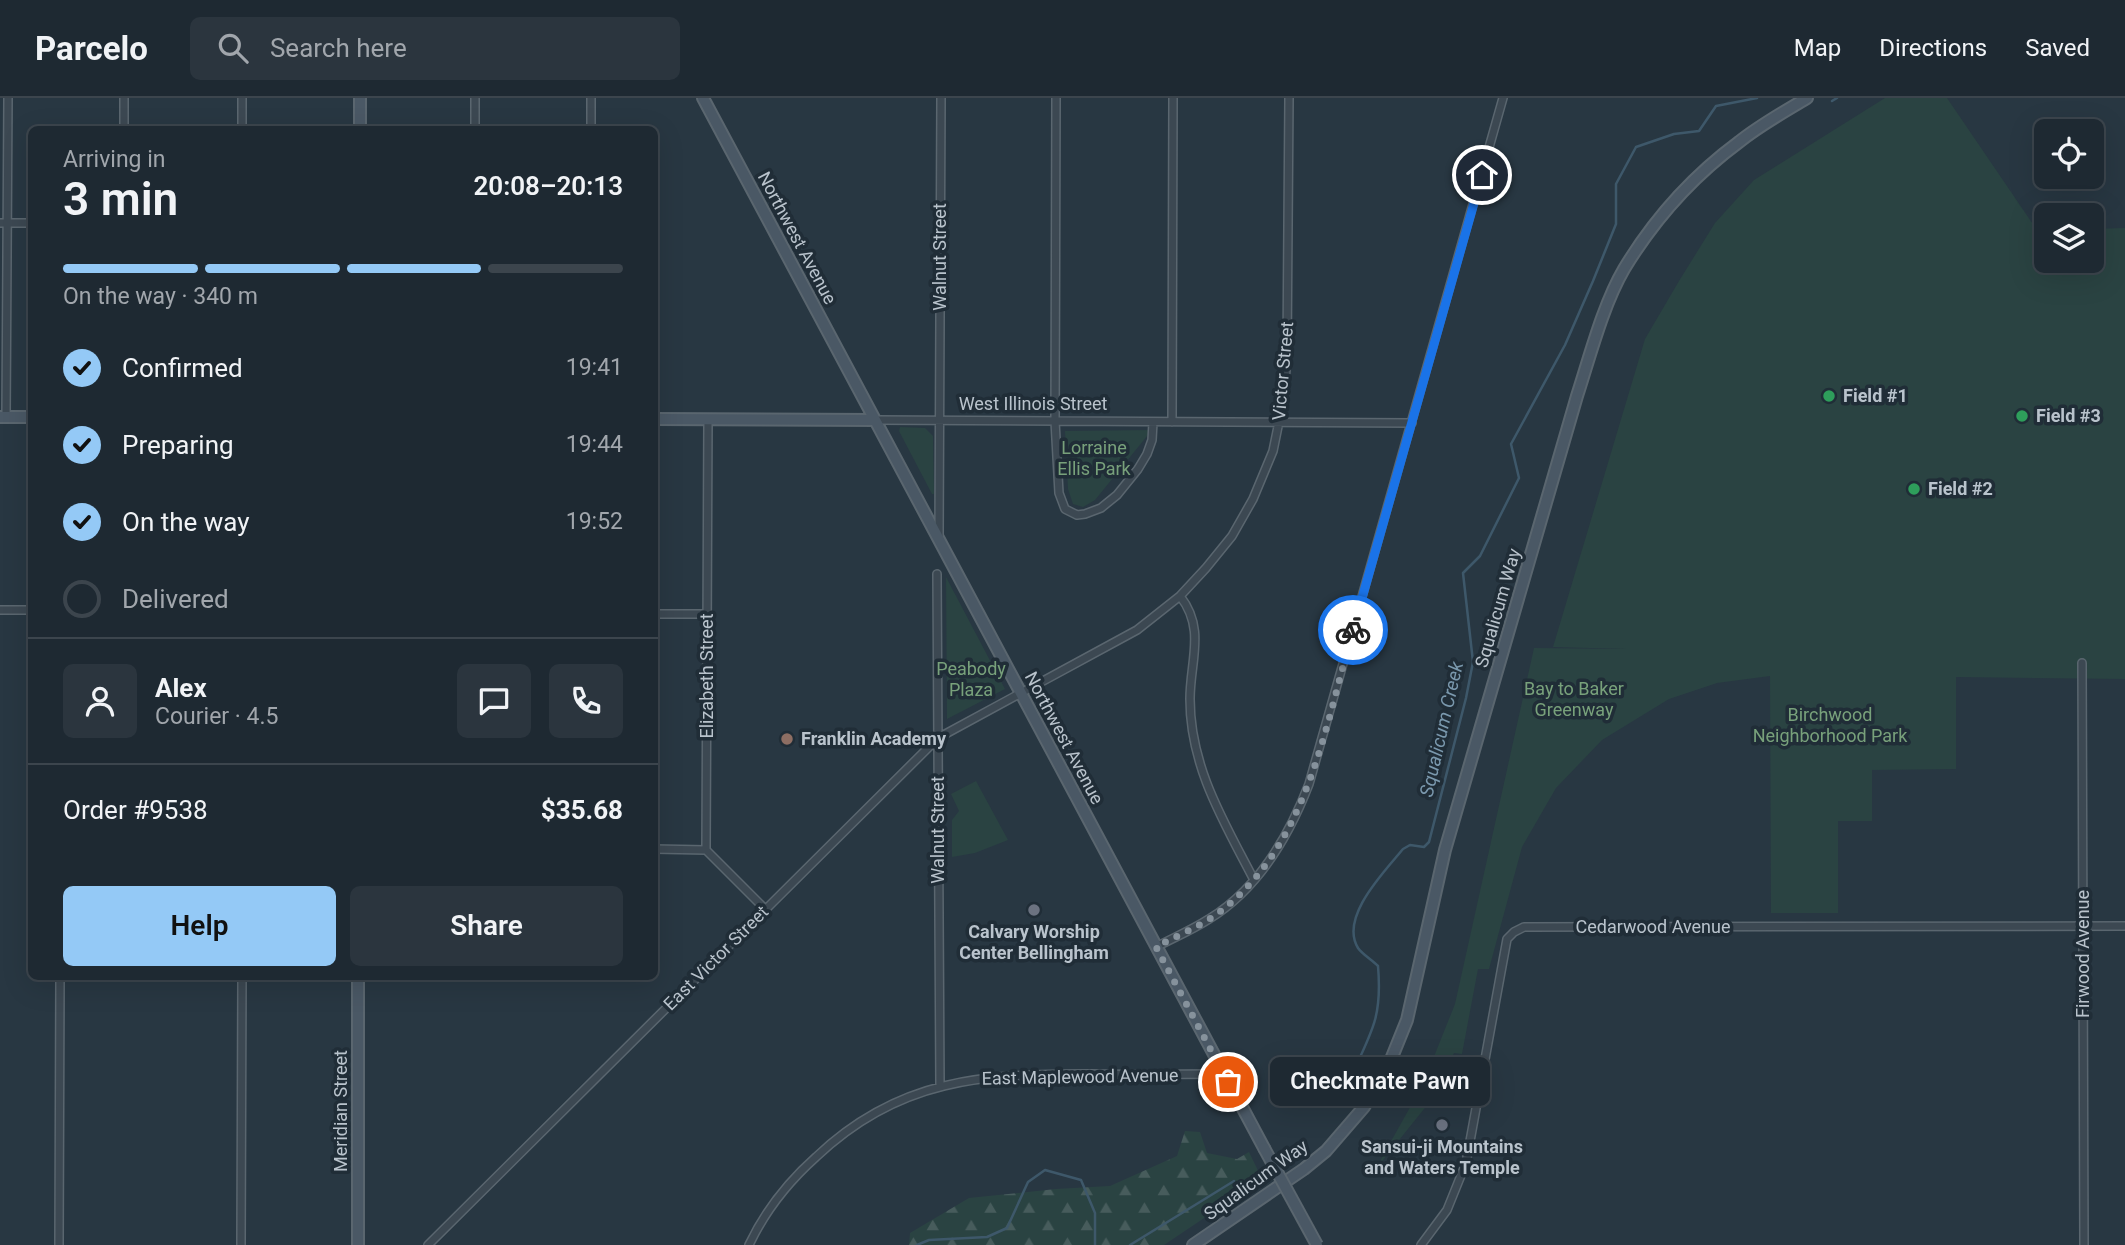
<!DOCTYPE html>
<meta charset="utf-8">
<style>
body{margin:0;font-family:Roboto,sans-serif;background:#2b353e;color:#f1f3f6;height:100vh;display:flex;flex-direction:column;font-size:26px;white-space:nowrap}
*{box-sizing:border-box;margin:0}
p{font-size:23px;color:#a1a6ac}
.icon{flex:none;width:38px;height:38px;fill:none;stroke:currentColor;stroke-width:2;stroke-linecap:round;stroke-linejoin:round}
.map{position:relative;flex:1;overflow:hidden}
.panel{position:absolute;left:28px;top:28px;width:630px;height:854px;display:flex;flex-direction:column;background:#1e2932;border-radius:10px;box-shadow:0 7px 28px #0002,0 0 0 2px #3c454d}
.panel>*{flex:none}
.tools{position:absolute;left:2034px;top:21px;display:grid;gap:14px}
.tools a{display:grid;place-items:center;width:70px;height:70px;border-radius:10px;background:#1e2932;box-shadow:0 7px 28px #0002,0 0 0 2px #3c454d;font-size:35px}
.pin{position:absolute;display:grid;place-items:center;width:60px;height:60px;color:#fff;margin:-30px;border:4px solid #fff;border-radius:50%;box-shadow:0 2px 7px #0007}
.courier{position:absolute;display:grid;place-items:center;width:70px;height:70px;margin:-35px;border:5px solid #1a73e8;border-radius:50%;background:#fff;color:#222;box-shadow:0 2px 9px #0007}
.bubble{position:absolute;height:49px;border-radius:10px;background:#1e2932;box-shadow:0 7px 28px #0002,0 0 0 2px #3c454d;font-size:23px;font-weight:600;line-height:49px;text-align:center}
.head em{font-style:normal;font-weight:600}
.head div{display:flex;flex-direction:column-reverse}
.head{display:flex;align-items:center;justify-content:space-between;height:119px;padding:0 35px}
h1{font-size:46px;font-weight:600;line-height:52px}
.bar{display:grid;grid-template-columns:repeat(4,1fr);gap:10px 7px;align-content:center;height:84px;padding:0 35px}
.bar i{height:9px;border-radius:5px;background:#3c454d}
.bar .selected{background:#94c9f6}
.bar p{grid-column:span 4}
.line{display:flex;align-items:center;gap:18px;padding:0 35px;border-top:2px solid #3c454d}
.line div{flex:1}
.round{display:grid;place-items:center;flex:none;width:74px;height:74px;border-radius:10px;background:#2b353e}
ol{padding:0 35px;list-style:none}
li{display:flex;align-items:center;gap:21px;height:77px}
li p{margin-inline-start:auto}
li .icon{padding:7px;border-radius:50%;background:#94c9f6;color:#111;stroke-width:4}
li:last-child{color:#a1a6ac}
li i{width:38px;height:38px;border:4px solid #3c454d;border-radius:50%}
.button{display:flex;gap:14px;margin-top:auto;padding:14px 35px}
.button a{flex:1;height:80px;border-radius:10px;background:#94c9f6;color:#111;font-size:28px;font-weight:600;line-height:80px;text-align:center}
.button a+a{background:#2b353e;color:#f1f3f6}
header{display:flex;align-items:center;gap:42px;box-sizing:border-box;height:98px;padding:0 35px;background:#1e2932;border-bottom:2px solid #3c454d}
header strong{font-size:33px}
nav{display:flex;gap:38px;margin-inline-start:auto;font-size:24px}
.search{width:490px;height:63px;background:#2b353e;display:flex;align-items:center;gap:18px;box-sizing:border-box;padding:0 24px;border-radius:10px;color:#a1a6ac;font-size:26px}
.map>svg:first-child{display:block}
.forest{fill:url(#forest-firs)}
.green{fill:#2a4342}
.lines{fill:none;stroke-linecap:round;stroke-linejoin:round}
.stream{stroke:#3e586a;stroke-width:2.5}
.street-casing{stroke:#5a666f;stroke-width:10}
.secondary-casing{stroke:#5a666f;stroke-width:14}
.street{stroke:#3c4852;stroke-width:7}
.secondary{stroke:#4a5865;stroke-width:10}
.secondary-bridge-casing{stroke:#5a666f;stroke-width:14;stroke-linecap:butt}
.secondary-bridge{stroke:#4a5865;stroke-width:10}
.done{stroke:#86929c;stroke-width:7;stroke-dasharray:0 12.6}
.route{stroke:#1a73e8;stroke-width:9}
.leisure-dot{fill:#2e9e5b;stroke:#202d37;stroke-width:2.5}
.education-dot{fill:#8d6e63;stroke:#202d37;stroke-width:2.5}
.worship-dot{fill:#6b7280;stroke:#202d37;stroke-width:2.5}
.labels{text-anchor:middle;stroke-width:7;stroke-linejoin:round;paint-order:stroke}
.street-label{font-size:18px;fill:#b9c3cc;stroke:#202d37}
.poi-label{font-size:18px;font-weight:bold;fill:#b9c3cc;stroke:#202d37;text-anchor:start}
.park-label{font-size:18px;fill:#78a17b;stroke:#202d37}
.water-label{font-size:19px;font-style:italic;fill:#7a98ad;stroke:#202d37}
</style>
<header>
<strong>Parcelo</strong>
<div class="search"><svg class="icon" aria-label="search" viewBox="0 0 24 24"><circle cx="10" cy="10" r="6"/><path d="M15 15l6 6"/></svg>Search here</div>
<nav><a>Map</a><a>Directions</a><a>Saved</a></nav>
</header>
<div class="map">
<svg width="2125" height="1147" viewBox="0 0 2125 1147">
<defs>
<pattern id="forest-firs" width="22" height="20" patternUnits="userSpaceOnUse" patternTransform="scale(1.75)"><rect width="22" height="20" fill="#2a4342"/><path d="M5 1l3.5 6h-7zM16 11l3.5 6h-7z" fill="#475c5c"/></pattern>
</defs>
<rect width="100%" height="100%" fill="#283742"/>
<path class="forest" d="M1185,1033L1200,1034L1207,1055L1237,1061L1249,1054L1262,1081L1164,1147H909L910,1135L969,1100L1056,1091L1110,1088L1177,1058Z"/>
<path class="green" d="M1885,0H1947L2041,138H2046V163H2091V131L2125,130V581L1956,579V671L1872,672V723H1838V815H1771L1770,578L1717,585L1669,601L1602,642L1556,690L1522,749L1489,871H1478L1462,956L1454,955L1428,1006L1375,1072L1423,986L1455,906L1534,550L1626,551L1553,549L1645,241L1679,183L1715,125L1754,82Z
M900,329L925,330L933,338L934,396H932L899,333Z
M1152,332L1095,402L1083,409L1073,406L1068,391L1065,333Z
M946,479L1005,591L947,621Z
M976,683L1008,742L975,755L952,759V722L959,713L951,696Z"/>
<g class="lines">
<path class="stream" d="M1832,3L1837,0
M1354,972C1374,930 1382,915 1378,868C1372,862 1362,856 1358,850C1339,819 1385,773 1403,751L1410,747L1424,749L1429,744L1466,600L1473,564L1463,475L1480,458L1519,380L1511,346L1565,247L1593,183L1616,126V86L1636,49L1674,36L1699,33L1716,8L1757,0
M917,1147L929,1142L987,1139L1007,1130L1028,1084L1045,1072L1081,1082L1095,1115V1147
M1130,1147L1234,1083"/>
<g class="street-casing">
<path id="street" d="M1056,0L1055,323L1059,395L1065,411L1077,417L1085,416L1101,410L1117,397L1138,371L1147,356L1152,342L1153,324
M124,32V0
M242,32V0
M475,32V0
M591,32V0
M0,125H32
M6,319L8,0
M708,321L706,752L765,811
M875,322L1412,325
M1172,324L1173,0
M939,440L941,0
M937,476L940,988
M1180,498C1206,531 1190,563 1190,601C1190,669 1224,724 1254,782
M0,512H32
M654,516H707
M2082,565L2084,1147
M654,751L706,752
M1156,849C1173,840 1192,832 1209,821C1258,791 1289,738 1309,686L1503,0
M59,1147L60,878
M241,1147L242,878
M428,1147L938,640L1137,532L1180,498L1206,470L1232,438L1253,401L1273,353L1284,299L1287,257L1289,0
M749,1147C765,1113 788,1084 816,1059C899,980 983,976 1092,976C1136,977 1180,976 1224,976
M1421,1147L1447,1112L1466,1065L1507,841L1514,834L1524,829L2125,828"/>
</g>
<g class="secondary-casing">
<path id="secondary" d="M703,0L1264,1050
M360,32V0
M0,319H32
M654,321L875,322
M358,1147V878
M1193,1147L1304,1071L1326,1053L1364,1009L1390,964L1407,922L1445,752L1577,298C1590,258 1603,207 1624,171C1653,123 1693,78 1739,44C1760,27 1784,14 1807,0"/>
</g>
<use href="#street" class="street"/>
<use href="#secondary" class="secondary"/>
<g class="secondary-bridge-casing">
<path id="secondary-bridge" d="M1264,1050L1317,1147"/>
</g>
<use href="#secondary-bridge" class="secondary-bridge"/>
</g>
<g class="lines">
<path class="done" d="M1228,984L1156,849C1176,838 1199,829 1217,816C1307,749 1324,633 1353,532"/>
<path class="route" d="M1353,532L1482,77"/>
</g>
<g class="leisure-dot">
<circle cx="1829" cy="298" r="7"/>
<circle cx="2022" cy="318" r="7"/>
<circle cx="1914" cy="391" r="7"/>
</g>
<circle class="education-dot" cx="787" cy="641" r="7"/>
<g class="worship-dot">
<circle cx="1034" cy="812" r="7"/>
<circle cx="1442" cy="1027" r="7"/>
</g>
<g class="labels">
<g class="street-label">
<text transform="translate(797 140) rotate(62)" y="6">Northwest Avenue</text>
<text transform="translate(940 159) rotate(-90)" y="6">Walnut Street</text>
<text transform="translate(1283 273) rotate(-85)" y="6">Victor Street</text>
<text x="1033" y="312">West Illinois Street</text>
<text transform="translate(1498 510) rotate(-74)" y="6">Squalicum Way</text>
<text transform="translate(707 578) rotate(-90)" y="6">Elizabeth Street</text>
<text transform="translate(1064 640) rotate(62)" y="6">Northwest Avenue</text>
<text transform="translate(938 732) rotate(-90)" y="6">Walnut Street</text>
<text x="1653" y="835">Cedarwood Avenue</text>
<text transform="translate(2083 856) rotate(-90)" y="6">Firwood Avenue</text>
<text transform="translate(716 860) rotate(-45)" y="6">East Victor Street</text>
<text transform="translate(1080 979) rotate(-1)" y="6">East Maplewood Avenue</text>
<text transform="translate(341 1013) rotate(-90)" y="6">Meridian Street</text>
<text transform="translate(1256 1082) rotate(-36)" y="6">Squalicum Way</text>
</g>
<g class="poi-label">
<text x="1843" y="304">Field #1</text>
<text x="2036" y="324">Field #3</text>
<text x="1928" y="397">Field #2</text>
<text x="801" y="647">Franklin Academy</text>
<text x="1034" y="840" text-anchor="middle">Calvary Worship<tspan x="1034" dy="21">Center Bellingham</tspan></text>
<text x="1442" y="1055" text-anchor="middle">Sansui-ji Mountains<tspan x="1442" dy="21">and Waters Temple</tspan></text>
</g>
<g class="park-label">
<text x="1094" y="356">Lorraine<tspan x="1094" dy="21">Ellis Park</tspan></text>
<text x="971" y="577">Peabody<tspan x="971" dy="21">Plaza</tspan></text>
<text x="1574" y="597">Bay to Baker<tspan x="1574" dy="21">Greenway</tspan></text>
<text x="1830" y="623">Birchwood<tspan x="1830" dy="21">Neighborhood Park</tspan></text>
</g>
<g class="water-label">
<text transform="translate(1441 631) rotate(-77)" y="7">Squalicum Creek</text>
</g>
</g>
</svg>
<div class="tools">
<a><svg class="icon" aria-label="locate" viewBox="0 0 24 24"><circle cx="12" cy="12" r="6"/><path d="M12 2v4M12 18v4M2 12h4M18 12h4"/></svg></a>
<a><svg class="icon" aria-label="layers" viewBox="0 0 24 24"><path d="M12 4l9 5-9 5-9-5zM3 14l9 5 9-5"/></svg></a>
</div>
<div class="pin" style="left:1228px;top:984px;background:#ea580c"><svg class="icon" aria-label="bag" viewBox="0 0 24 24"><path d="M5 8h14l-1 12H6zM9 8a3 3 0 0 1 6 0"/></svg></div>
<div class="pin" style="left:1482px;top:77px;background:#1f2937"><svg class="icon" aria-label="home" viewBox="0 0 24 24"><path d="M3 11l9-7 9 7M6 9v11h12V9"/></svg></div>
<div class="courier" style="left:1353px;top:532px"><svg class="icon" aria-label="bike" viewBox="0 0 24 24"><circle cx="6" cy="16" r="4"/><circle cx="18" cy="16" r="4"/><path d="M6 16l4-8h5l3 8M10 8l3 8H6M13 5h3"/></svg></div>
<div class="bubble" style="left:1270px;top:959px;width:220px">Checkmate Pawn</div>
<section class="panel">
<div class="head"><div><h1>3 min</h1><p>Arriving in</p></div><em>20:08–20:13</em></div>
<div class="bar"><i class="selected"></i><i class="selected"></i><i class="selected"></i><i></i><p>On the way · 340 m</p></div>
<ol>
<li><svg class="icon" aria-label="check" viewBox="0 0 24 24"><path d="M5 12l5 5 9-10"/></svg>Confirmed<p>19:41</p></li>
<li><svg class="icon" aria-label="check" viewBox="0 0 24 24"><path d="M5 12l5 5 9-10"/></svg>Preparing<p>19:44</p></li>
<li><svg class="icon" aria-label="check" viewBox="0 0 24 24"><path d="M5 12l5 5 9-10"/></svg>On the way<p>19:52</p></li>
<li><i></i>Delivered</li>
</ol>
<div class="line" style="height:126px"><a class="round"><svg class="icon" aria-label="person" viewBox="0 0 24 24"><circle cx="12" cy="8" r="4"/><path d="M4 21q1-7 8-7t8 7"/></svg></a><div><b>Alex</b><p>Courier · 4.5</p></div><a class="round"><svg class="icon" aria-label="chat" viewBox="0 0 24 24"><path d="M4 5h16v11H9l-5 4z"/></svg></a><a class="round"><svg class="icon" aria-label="phone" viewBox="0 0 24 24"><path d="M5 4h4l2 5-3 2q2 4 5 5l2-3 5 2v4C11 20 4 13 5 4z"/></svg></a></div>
<div class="line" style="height:91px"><div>Order #9538</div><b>$35.68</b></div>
<div class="button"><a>Help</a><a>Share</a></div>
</section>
</div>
